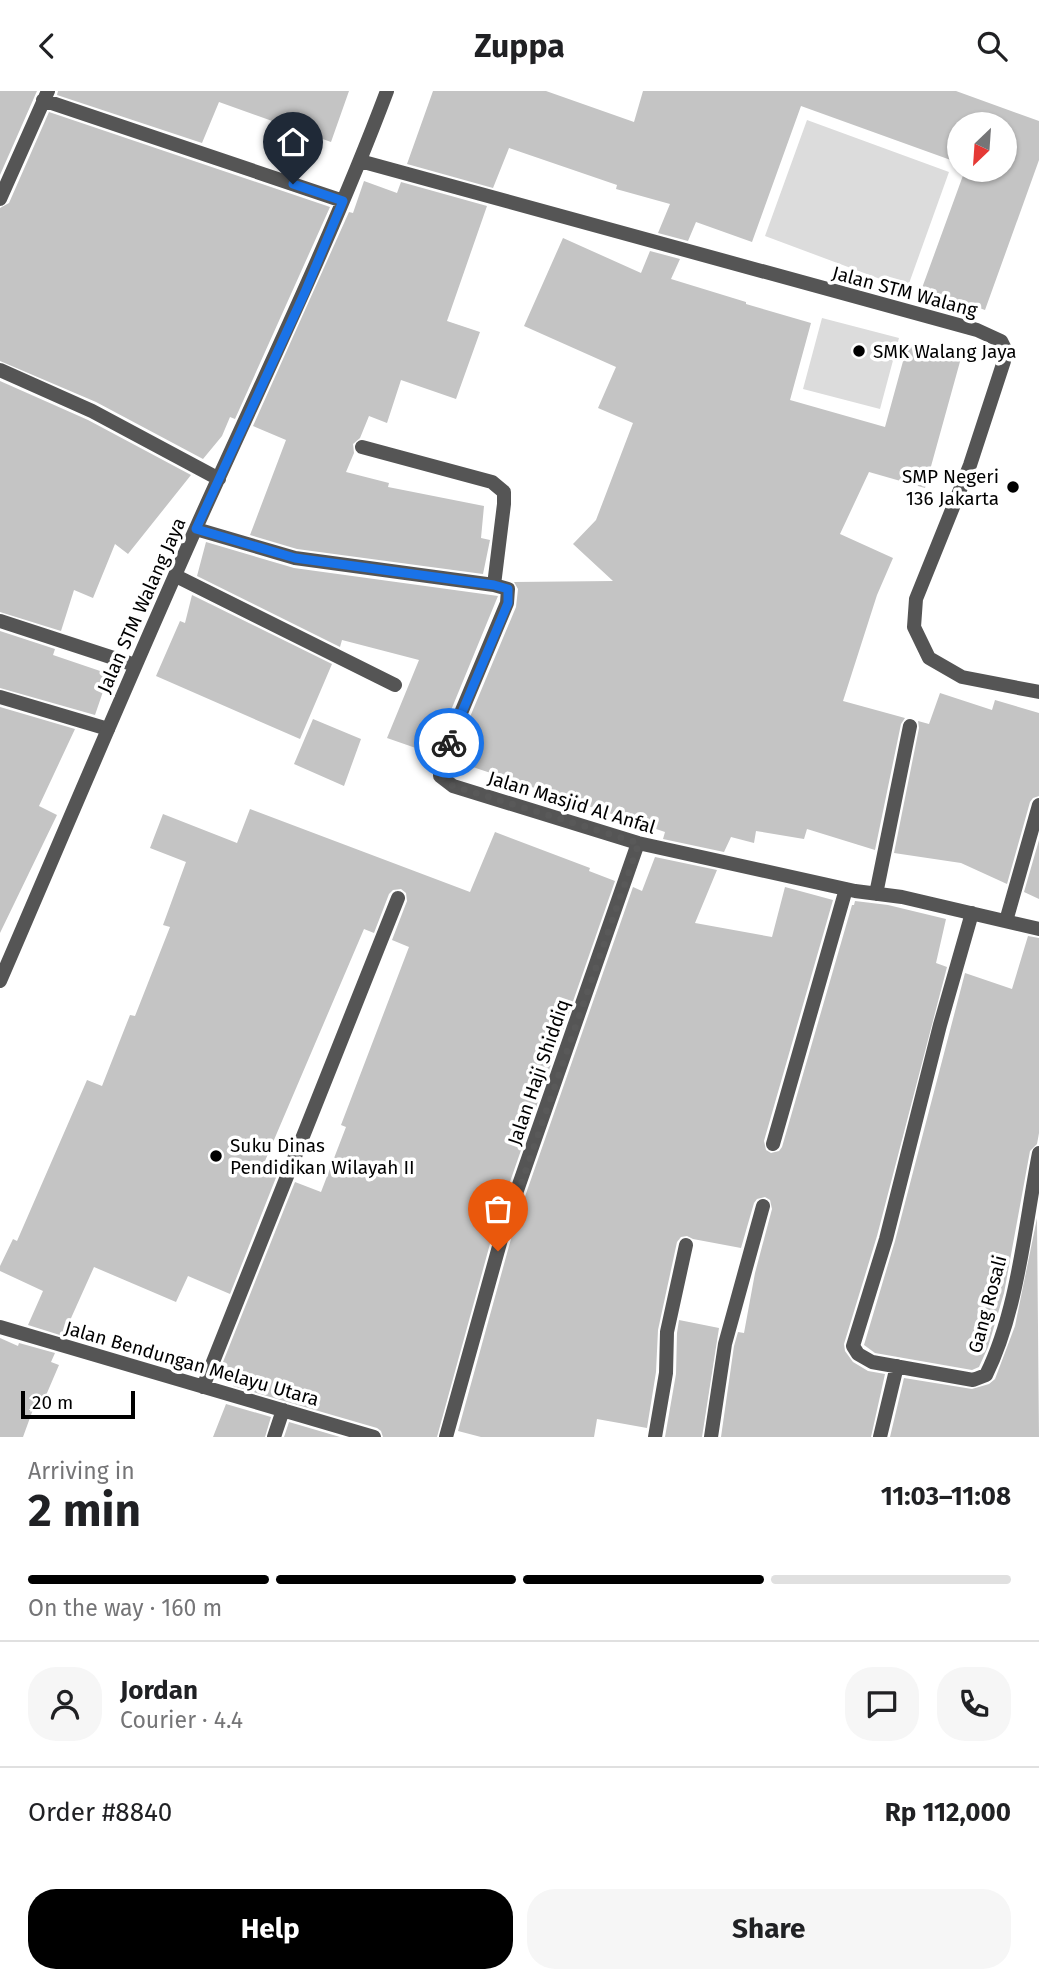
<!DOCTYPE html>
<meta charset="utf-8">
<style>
body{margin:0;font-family:"Fira Sans",sans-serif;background:#f6f6f6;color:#202124;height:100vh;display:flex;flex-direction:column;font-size:26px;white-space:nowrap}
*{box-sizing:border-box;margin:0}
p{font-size:23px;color:#757577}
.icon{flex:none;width:38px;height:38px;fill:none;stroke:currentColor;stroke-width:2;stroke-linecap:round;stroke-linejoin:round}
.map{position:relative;height:1346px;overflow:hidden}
.details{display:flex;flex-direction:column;background:#fff;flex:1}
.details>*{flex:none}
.needle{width:46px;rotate:205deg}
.controls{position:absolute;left:947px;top:21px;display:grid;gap:14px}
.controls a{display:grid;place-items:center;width:70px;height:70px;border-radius:50%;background:#fff;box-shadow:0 2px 5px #0004;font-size:35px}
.scale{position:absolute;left:21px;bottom:18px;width:114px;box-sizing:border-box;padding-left:7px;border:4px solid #000;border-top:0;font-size:19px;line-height:24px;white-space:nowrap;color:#000;-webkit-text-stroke:5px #fff;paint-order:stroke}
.pin{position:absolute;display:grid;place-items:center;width:60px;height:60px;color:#fff;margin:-72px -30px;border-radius:50% 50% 50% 0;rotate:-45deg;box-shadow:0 0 7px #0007}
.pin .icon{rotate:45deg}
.courier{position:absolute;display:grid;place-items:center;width:70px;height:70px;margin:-35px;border:5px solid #1a73e8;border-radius:50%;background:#fff;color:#222;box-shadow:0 2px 9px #0007}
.headline em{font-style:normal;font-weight:700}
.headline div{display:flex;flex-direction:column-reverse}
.headline{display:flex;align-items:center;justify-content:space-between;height:119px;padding:0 28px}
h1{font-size:46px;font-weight:700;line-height:52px}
.bar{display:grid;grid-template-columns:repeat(4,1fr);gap:10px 7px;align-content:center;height:84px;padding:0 28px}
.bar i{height:9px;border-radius:5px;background:#e0e0e0}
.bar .selected{background:#000}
.bar p{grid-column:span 4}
.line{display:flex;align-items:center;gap:18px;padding:0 28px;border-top:2px solid #e0e0e0}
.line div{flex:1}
.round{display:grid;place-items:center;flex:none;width:74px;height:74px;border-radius:28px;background:#f6f6f6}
.action{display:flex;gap:14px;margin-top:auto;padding:14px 28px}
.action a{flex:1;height:80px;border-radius:28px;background:#000;color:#fff;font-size:28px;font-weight:700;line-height:80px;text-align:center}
.action a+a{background:#f6f6f6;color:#202124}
header{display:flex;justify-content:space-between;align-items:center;height:91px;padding:0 28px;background:#fff;font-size:32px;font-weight:700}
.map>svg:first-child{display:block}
.green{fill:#dcdcdc}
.building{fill:#c4c4c4}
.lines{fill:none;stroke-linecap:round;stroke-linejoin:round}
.service{stroke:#555;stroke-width:14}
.minor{stroke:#555;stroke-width:14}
.done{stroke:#595959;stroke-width:7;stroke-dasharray:0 12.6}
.route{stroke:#1a73e8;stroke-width:9}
.poi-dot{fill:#000;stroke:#fff;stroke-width:2.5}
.labels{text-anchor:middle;stroke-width:7;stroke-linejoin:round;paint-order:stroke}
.street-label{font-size:19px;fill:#000;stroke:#fff}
.poi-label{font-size:19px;fill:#000;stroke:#fff;text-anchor:start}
</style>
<header><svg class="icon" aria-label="back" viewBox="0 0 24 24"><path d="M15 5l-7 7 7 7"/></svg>Zuppa<svg class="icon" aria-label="search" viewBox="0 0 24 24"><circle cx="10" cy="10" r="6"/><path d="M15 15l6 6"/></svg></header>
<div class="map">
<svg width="1039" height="1346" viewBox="0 0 1039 1346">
<rect width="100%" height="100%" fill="#fff"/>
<path class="green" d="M807,29L949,81L907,198L765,145Z
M822,227L899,247L880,318L803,298Z"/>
<path class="building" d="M0,0H37L0,84Z
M58,0H349L331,51L219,11L202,52L57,4Z
M433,0H546L634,31L643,0H956L1039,30V69L985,219L922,197L965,79H1004V33H959V72L801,15L752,151L696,131L688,150L658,142L670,113L616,98L617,94L509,57L493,97L407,73Z
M49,21L330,116L235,328L230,326L222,345L203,368L96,311L0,270V117L9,112Z
M364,90L397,102L401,91L487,115L447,230L480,241L456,308L401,289L387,332L369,325L360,347L353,353L354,362L346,381L389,392L388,396L484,415L481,447L490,449L483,483L297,458L250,444L286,349L253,335L349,121L353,122Z
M563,147L641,182L650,160L680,168L671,188L746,211V213L811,232L790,309L885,336L908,252L961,267L925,397L869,381L840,443L893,467L877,504L843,610L905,627L901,633L875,759L807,738L804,748L756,740L754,752L731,746L724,761L663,748L665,741L452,669L516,516L518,498L514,491L613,490L573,453L596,429L633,332L598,317L616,276L524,235Z
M0,290L88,329L191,384L128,463L115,453L93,507L74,499L61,540L0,521Z
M206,451L294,477L498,505L433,663L387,647L419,569L342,549L340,556L197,485Z
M192,504L332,573L300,648L156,585L180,530L185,532Z
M0,540L55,558L53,564L109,583L95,624L0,597Z
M940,602L992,619L995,609L1039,622V705L1033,707L1030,711L1007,793L961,772L894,762L919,637L918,630L929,633Z
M0,616L75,638L39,715L57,724L0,842Z
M313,628L361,648L344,695L294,673Z
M250,718L470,801L495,741L590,777L589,780L615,790L496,1131L437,1346H383L381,1340L377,1337L233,1295L234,1293L217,1286L295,1091L321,1101L346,1036L341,1034L409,856L392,849L407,810L406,802L401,798L393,799L389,803L374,842L364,838L262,1077L277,1084L230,1203L188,1185L176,1211L94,1176L63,1245L28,1234L43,1200L0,1180V1175L13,1148L17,1150L87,989L102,995L130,924L135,925L170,836L163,834L186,771L150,757L163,723L237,752Z
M1039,749V808L1024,801Z
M655,766L717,779L695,832L772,846L785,796L833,809L764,1050L766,1059L771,1062L779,1060L782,1056L852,814H854L855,810L888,814L946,828L936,872L947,876L877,1145L844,1253L845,1260L853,1271L868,1280L885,1283L871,1346H721L734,1255L738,1241L744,1242L755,1182L772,1118L770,1109L765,1106L757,1108L754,1112L741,1157L693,1148L687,1145L681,1146L677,1151L658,1239L656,1281L647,1337L597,1328L594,1346H481L458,1340L514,1137L633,796L642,800Z
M1028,845L1039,847V1042L1037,1053L1030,1060L1004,1202L988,1256L979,1276L972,1279L875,1262L864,1254L895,1150L965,882L1012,898Z
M1037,1127L1039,1346H890L904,1287L972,1298L989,1293L995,1288L1015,1235Z
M679,1229L719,1237L702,1346H665L676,1283L677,1242Z
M0,1247L18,1255L19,1252L55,1262L51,1271L59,1274L41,1316L35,1313L23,1346H0Z
M226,1313L271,1326L265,1346H213Z
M289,1331L340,1346H284Z"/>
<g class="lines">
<path class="service" d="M0,606L108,638"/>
<path class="minor" d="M43,9L343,110
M360,70L977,239L1001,250L1005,258L1004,270L970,374L916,508L914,536L929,567L962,586L1039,601
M0,108L48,0
M0,279L92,320L219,388
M362,356L492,391L504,401V413L494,494
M196,438L295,467L494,494L508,498L507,512L440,672V685L453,695L638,752L855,800L902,806L1039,838
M176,485L395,594
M0,530L135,574
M876,803L910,635
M972,822L940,934L886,1148L853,1255L858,1263L872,1271L973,1289L986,1284C1018,1220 1025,1133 1039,1062
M1006,830L1039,714
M0,890C65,739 129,587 196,437C261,292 331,149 387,0
M773,1053L846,798
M0,1236L374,1346
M203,1296L398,807
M274,1346L283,1319
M446,1346L505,1134L638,752
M655,1346L666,1282L667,1241L686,1154
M711,1346L725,1253L763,1115
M880,1346L897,1275"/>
</g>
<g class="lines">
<path class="done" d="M449,652L440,673V685L453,695L639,752L498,1160"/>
<path class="route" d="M293,93L343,110L305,201L196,438L295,467L494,494L508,498V512L449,652"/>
</g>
<g class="poi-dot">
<circle cx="859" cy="260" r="7"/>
<circle cx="1013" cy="396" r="7"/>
<circle cx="216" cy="1065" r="7"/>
</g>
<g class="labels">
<g class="street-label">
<text transform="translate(905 200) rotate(15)" y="7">Jalan STM Walang</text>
<text transform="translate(141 514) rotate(-66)" y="7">Jalan STM Walang Jaya</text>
<text transform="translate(572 711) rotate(17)" y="7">Jalan Masjid Al Anfal</text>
<text transform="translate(538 981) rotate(-71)" y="7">Jalan Haji Shiddiq</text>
<text transform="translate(987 1213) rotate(-75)" y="7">Gang Rosali</text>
<text transform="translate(192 1272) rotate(16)" y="7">Jalan Bendungan Melayu Utara</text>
</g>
<g class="poi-label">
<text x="873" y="267">SMK Walang Jaya</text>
<text x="999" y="392" text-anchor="end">SMP Negeri<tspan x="999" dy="22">136 Jakarta</tspan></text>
<text x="230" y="1061">Suku Dinas<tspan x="230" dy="22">Pendidikan Wilayah II</tspan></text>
</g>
</g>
</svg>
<div class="controls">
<a><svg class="needle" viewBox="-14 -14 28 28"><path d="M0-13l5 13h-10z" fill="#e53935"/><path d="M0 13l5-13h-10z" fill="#757577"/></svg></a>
</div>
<div class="scale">20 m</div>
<div class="pin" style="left:498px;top:1160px;background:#ea580c"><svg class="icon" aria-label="bag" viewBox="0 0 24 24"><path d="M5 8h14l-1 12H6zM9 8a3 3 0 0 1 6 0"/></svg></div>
<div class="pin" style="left:293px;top:93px;background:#1f2937"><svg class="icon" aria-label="home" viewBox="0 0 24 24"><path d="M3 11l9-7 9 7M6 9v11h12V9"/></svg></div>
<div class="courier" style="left:449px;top:652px"><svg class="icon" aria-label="bike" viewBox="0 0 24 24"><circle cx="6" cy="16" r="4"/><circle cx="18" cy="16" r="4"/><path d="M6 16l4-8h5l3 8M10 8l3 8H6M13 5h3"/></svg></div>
</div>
<section class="details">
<div class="headline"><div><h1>2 min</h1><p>Arriving in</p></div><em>11:03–11:08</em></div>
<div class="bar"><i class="selected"></i><i class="selected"></i><i class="selected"></i><i></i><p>On the way · 160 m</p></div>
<div class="line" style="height:126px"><a class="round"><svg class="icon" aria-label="person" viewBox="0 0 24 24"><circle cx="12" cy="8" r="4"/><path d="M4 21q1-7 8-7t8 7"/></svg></a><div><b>Jordan</b><p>Courier · 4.4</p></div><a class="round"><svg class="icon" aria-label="chat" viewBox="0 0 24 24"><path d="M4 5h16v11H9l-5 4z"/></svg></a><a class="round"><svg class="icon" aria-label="phone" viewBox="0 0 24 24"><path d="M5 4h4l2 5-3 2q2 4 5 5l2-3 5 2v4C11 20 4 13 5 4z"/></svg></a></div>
<div class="line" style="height:91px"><div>Order #8840</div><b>Rp 112,000</b></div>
<div class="action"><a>Help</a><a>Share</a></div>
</section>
